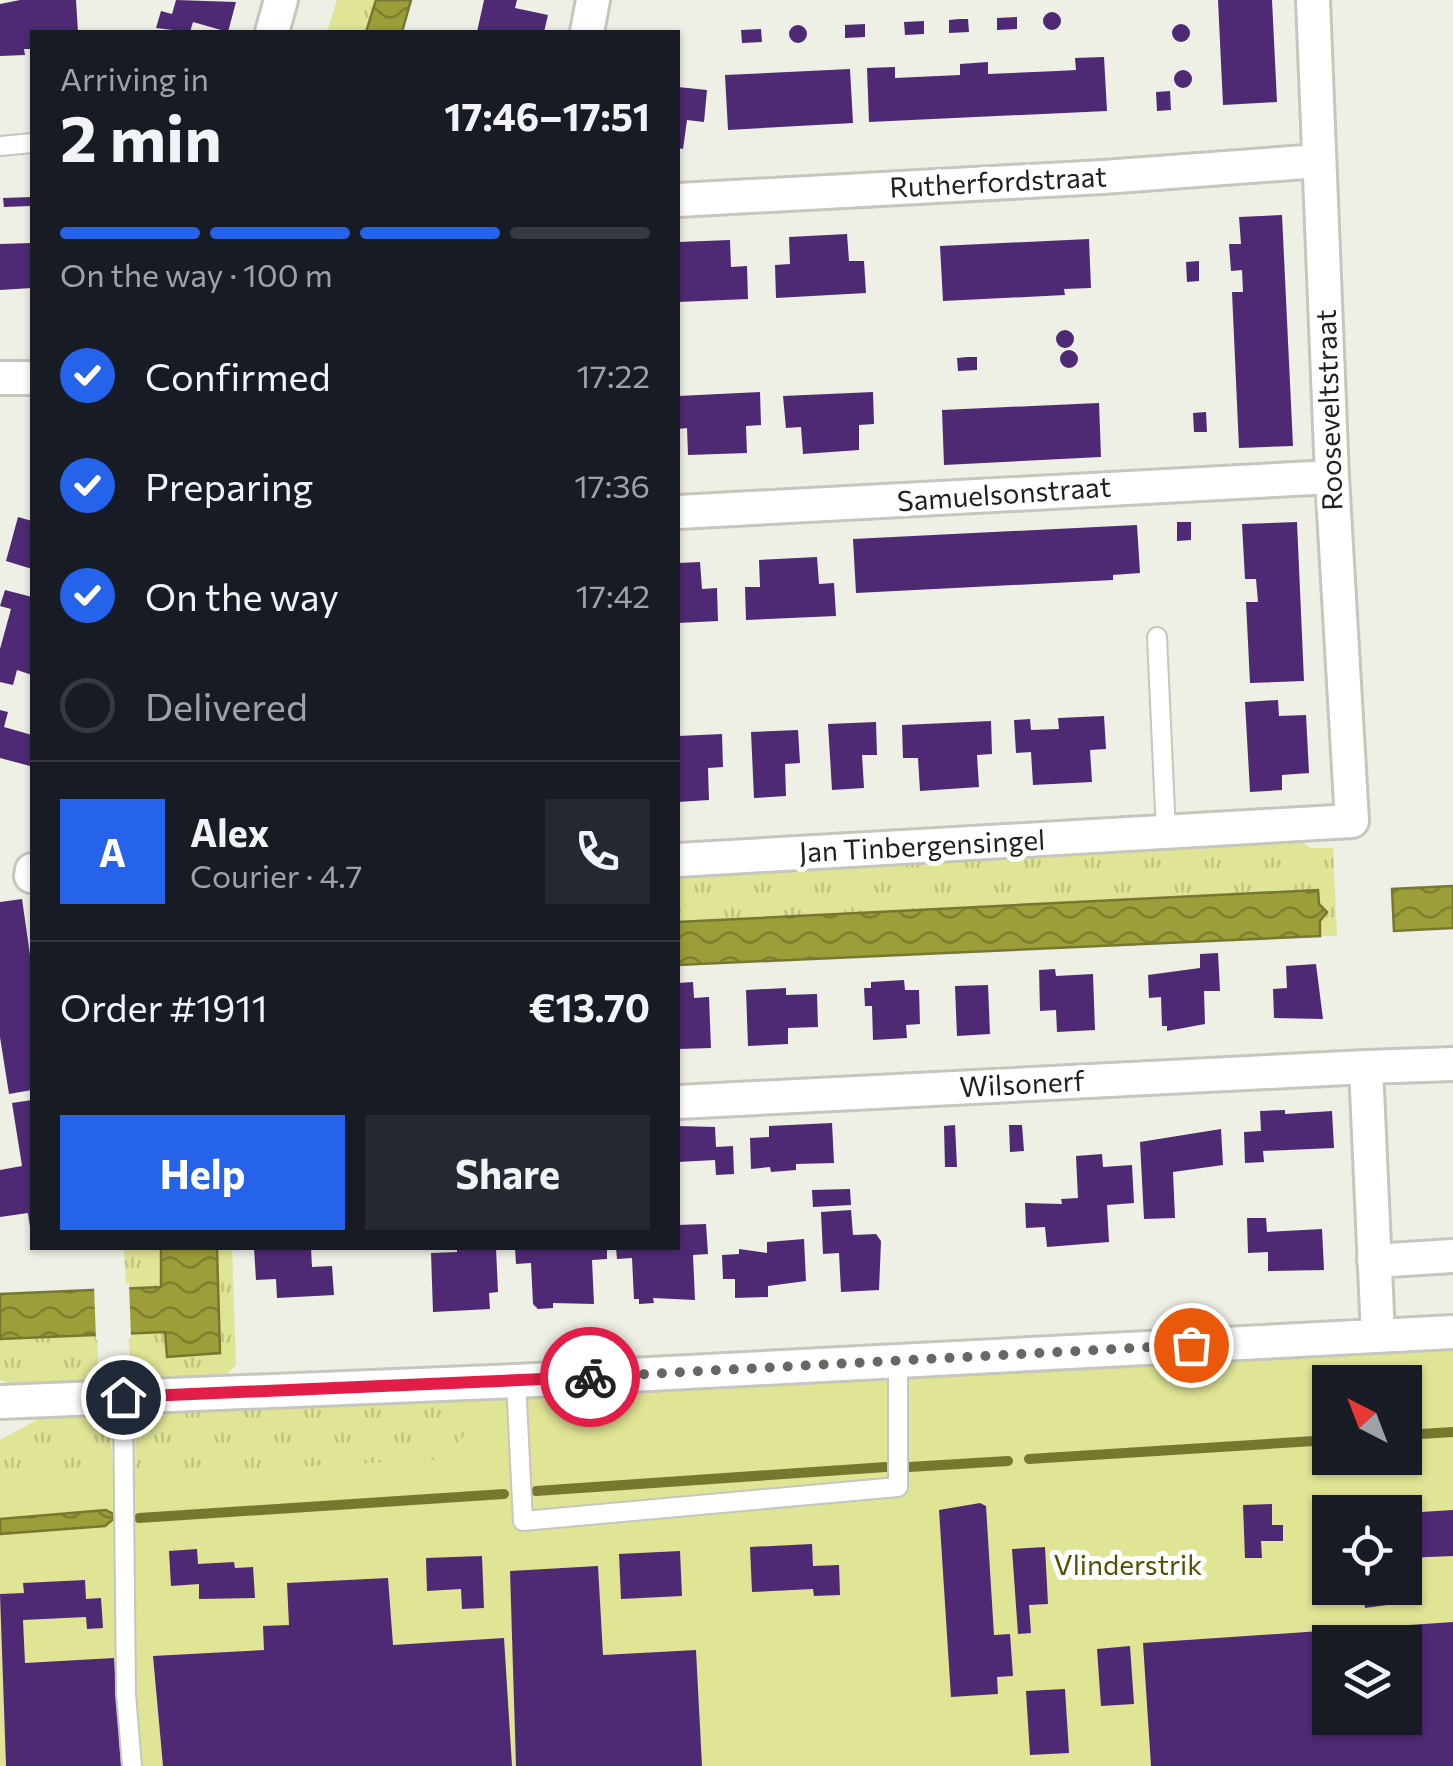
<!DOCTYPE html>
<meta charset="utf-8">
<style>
body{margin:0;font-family:Commissioner,sans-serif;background:#242831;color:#f1f3f6;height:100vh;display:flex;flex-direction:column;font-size:38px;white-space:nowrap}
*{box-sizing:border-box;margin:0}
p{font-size:32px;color:#9ea1a6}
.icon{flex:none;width:55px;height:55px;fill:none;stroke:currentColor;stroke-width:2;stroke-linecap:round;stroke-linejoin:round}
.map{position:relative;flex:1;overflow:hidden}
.side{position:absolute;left:30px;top:30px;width:650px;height:1220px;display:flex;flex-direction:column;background:#171b24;border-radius:0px;box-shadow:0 2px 8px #0004}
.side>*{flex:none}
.needle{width:65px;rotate:318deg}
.tools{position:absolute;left:1312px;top:1365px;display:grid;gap:20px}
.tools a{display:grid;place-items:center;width:110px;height:110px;border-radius:0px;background:#171b24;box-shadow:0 2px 8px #0004;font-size:50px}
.pin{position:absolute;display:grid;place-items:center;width:85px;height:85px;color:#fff;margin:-42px;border:5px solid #fff;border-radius:50%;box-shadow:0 2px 10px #0007}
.courier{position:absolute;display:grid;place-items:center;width:100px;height:100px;margin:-50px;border:8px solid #e11d48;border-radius:50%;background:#fff;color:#222;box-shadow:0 2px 12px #0007}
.headline em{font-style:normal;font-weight:700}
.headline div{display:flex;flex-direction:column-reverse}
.headline{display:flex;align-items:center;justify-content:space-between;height:170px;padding:0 30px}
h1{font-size:65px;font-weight:700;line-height:75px}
.bar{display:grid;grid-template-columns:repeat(4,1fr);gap:15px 10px;align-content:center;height:120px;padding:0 30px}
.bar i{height:12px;border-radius:8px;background:#363941}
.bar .current{background:#2563eb}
.bar p{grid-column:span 4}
.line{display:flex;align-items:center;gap:25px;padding:0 30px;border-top:2px solid #363941}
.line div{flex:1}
.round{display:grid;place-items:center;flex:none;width:105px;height:105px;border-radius:0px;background:#242831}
ol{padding:0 30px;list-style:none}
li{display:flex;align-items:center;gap:30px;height:110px}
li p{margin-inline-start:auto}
li .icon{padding:10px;border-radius:50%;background:#2563eb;color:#fff;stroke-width:4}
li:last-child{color:#9ea1a6}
li i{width:55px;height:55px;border:5px solid #363941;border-radius:50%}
.cta{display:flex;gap:20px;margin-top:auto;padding:20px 30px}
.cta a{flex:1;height:115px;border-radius:0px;background:#2563eb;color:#fff;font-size:40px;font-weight:700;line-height:115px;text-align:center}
.cta a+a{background:#242831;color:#f1f3f6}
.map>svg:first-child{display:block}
.grass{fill:url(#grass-tufts)}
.park{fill:#e0e495;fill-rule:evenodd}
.water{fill:url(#water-waves);stroke:#767830;stroke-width:2.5}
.pier{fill:#eeefe5}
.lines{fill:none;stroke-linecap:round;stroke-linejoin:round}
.stream{stroke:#767830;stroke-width:10}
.building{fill:#4f2a74;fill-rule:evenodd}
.service-casing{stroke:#c6c6bd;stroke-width:22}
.minor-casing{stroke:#c6c6bd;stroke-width:38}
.service{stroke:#fff;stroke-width:18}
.minor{stroke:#fff;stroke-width:32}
.done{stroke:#676862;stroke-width:10;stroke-dasharray:0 18}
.route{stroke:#e11d48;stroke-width:12}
.labels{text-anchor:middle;stroke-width:10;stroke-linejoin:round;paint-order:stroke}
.street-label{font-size:28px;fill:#1f1f1c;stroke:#fff}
.park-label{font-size:28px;fill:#515201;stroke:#fff}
</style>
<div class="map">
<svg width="1453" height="1766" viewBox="0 0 1453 1766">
<defs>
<pattern id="grass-tufts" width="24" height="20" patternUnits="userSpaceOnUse" patternTransform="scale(2.5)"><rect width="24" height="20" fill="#e0e495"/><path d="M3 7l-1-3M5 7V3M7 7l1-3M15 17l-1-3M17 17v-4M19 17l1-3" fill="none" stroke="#c0c380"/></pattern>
<pattern id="water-waves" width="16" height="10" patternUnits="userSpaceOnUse" patternTransform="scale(2.5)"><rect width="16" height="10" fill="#9c9e39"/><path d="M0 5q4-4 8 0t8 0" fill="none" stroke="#7f802f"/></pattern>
</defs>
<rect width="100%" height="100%" fill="#eeefe5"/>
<path class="grass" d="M337,0H376L366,32H327Z
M1298,839L1311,848H1333L1337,936H1320L1324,908L1319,904L1317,890L678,922V869Z
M124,1248H161V1287L126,1288Z
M217,1248H232L236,1365L218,1382L147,1385L132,1376L128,1333L166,1332L167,1356L220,1353Z
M97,1335L99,1387H18L0,1380V1339Z
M495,1397L514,1506L131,1488C135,1472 133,1455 136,1440C144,1411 190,1410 214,1405Z
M51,1412C73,1412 94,1411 109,1427L119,1517L0,1519V1440Z"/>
<path class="park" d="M1453,1349V1766H0V1482L447,1459L494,1393ZM1330,1382H1405V1458H1330ZM1330,1512H1405V1588H1330ZM1330,1642H1405V1718H1330Z"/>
<path class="water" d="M376,0H411L402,32H366Z
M1453,886V928L1394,931L1392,889Z
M1318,890L1319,904L1327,912L1320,921V936L678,965V922Z
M161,1248H217L220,1353L167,1357L165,1332L0,1339V1294L161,1287Z
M106,1510L117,1516L105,1526L0,1534V1519Z"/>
<path class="pier" d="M129,1283L131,1338L96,1340L94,1285Z"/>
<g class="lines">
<path class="stream" d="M1405,1435L1453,1432
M1029,1459L1330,1440
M909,1467L1008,1461
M536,1491L886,1467
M139,1518L504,1494"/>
</g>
<path class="building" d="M20,0H76L78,32H32V49H24L25,55L0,56V4Z
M176,0L236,2L228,32L193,22L190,32L156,28L161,11L172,14Z
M484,0H517L515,8L548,15L544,32H477Z
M1218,0H1272L1277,102L1223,105Z
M1043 21a9 9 0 1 1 18 0a9 9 0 1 1-18 0Z
M1017,17V29L997,30V18Z
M959,19H968L969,32L949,33V20Z
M924,21V34L905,35L904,22Z
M1172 33a9 9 0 1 1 18 0a9 9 0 1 1-18 0Z
M865,24V37L845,38V25Z
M789 34a9 9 0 1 1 18 0a9 9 0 1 1-18 0Z
M761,29L762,42L742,43L741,30Z
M1104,57L1107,111L869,122L867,68L895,67V78L960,75V64L988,62V74L1057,71L1076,70L1075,58Z
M850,69L853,123L728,130L725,75Z
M1174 79a9 9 0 1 1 18 0a9 9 0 1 1-18 0Z
M678,87L707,90L704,122L687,120L683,149L678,148Z
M1170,91L1171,110L1157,111L1156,92Z
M31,197V206L4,207L3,198Z
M1282,215L1293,446L1239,448L1232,292H1243L1242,270L1231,271L1229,244H1241L1239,217Z
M847,234L849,261H864L866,293L776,298L775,265L790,264L789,237Z
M1089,239L1091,288L1064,289L1065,295L943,301L940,246Z
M730,240L731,267L747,266L748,299L678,302V242Z
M32,243V288L0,290V244Z
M1199,261V281L1187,282L1186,262Z
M1056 339a9 9 0 1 1 18 0a9 9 0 1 1-18 0Z
M1060 359a9 9 0 1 1 18 0a9 9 0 1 1-18 0Z
M967,357H977V370L958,371L957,358Z
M760,392L761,425L746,426L747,453L688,455L687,428L678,429V396Z
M873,392L874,424L859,425V450L803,454L801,427L786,428L783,396Z
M1099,403L1101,457L944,465L942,410Z
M1206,412L1207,432H1194L1193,413Z
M18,517L32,521V569L6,561Z
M1177,522H1191V540L1177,541Z
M1297,522L1304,681L1250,683L1246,602H1258L1256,579H1245L1242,524Z
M1137,525L1140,573L1113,575V580L856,593L853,539Z
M817,557L819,584L834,583L836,616L746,620L745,587H760L759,560Z
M700,562L702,589L717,588L718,621L678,623V563Z
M5,590L32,597V675L17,670L13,685L0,682V649L11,609L0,606Z
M1278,700L1279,716L1306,715L1309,773L1282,775V790L1250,792L1245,702Z
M0,710L8,712L4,727L32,735L30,766L0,758Z
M1104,716L1106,749L1090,750L1092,782L1033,785L1031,752L1016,753L1014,720L1030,719L1031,730L1059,729L1058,718Z
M991,721L992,754L977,755L979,787L920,791L918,758H903L902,725Z
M876,722L877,755H862L864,788L832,790L828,724Z
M798,730L800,763L785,764L786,796L754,798L751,732Z
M722,734L723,767L708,768L709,800L678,802V736Z
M22,899L32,969V1090L9,1094L0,1037V902Z
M1218,953L1220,991H1204L1205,1024L1167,1031V1026H1162L1161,997L1149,998L1148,975L1200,968V954Z
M1316,964L1323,1019L1274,1018L1273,989L1287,988L1286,966Z
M1055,969L1056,976L1093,974L1095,1030L1057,1032L1056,1010L1040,1011L1039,970Z
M904,980L905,990H919L920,1024L906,1025L907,1038L873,1040L872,1006H865L864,988H871V982Z
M693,982L694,998L709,997L711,1048L678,1049V983Z
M988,985L990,1034L957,1036L955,986Z
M786,988V995L817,994L818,1027L788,1028V1044L748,1046L746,990Z
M32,1100V1226L30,1227L28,1213L0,1217V1170L22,1166L12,1103Z
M1285,1110V1114L1332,1111L1334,1148L1263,1151L1264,1162L1245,1163L1244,1132L1261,1131L1260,1111Z
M832,1123L834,1163L796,1164V1170L771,1172L770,1167L751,1169L750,1138L769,1137V1126Z
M955,1125L957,1167H945L944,1126Z
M1009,1125H1022L1024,1151L1010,1152Z
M678,1126L715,1127L716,1147L733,1146L734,1174L716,1175L715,1160L678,1162Z
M1221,1129L1223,1165L1173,1172L1175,1218L1144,1219L1140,1142Z
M1102,1154L1103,1167L1132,1165L1134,1203L1107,1205L1109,1242L1047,1247L1045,1227L1026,1228L1025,1203L1062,1204L1061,1199L1078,1198L1076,1156Z
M850,1189L851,1205L813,1207L812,1190Z
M851,1210L853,1235L876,1234L881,1241L879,1290L841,1292L839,1253L823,1254L821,1212Z
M1247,1218H1266L1267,1232L1322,1229L1324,1270L1268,1271V1252L1248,1253Z
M706,1224L708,1254L693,1255L695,1300L653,1298L654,1303L639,1304V1299H634L632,1258L617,1259L616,1248H678V1225Z
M804,1239L806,1281L768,1286V1297L735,1298V1279H723L722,1255L739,1254V1249L767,1253V1242Z
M254,1248H311L312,1267L332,1266L334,1295L277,1298L276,1279L256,1280Z
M457,1248H496L498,1292L489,1293L490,1309L433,1312L431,1253L457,1252Z
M515,1248H607V1259L592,1260L594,1304L553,1303V1308L538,1309L533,1304L531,1263L516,1264Z
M980,1503L986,1506L994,1635L1010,1634L1013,1676L997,1677L998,1694L951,1697L939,1510Z
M1272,1504V1525H1283V1541H1261L1262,1558H1245L1243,1505Z
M1453,1510V1556L1405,1558V1513Z
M812,1544L813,1566L839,1565L840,1595L814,1596L813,1589L752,1592L750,1547Z
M1045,1547L1048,1604L1029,1605L1031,1633L1018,1634L1012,1549Z
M197,1549L198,1564L234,1562L235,1568L253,1567L255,1598L199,1599V1584L171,1586L169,1551Z
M680,1551L682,1596L621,1599L619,1554Z
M482,1556L484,1608L462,1609L461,1589L427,1591L426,1558Z
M598,1566L603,1655L696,1650L702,1766H516L510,1571Z
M388,1578L393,1645L504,1638L512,1766H163L153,1656L264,1650L263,1626L289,1625L287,1583Z
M85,1580L86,1599L101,1598L103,1628L87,1629L86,1617L23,1620L25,1663L114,1658L121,1766H6L0,1594L24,1593L23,1583Z
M1400,1588L1402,1603L1365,1608L1363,1592Z
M1453,1622V1766H1151L1143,1643ZM1330,1642H1405V1718H1330Z
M1130,1646L1134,1704L1101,1706L1097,1649Z
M1065,1689L1069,1753L1030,1755L1026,1691Z"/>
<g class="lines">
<g class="service-casing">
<path id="service" d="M0,146L32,143
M1157,637L1166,833
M516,1381L523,1521L898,1487V1362
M123,1397L126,1694L132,1766"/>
</g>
<g class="minor-casing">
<path id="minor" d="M272,32L281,0
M587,32L593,0
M678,200L1103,177L1319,161
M0,378H32
M678,512L1332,477
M678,860L1352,821L1332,477L1313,0
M31,876L32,870
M1366,1067L1453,1064
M678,1102L1366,1067L1378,1336
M1374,1261L1453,1256
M0,1402L516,1381L1453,1332"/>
</g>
<use href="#service" class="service"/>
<use href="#minor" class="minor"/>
</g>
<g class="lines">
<path class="done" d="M590,1377L1191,1345"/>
<path class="route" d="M123,1397L590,1377"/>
</g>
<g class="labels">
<g class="street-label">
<text transform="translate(998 182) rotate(-3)" y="10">Rutherfordstraat</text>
<text transform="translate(1329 410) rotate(-92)" y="10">Rooseveltstraat</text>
<text transform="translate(1004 494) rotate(-4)" y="10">Samuelsonstraat</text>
<text transform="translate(922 846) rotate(-3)" y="10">Jan Tinbergensingel</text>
<text transform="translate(1022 1084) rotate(-3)" y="10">Wilsonerf</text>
</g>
<g class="park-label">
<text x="1128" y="1575">Vlinderstrik</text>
</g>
</g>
</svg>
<div class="tools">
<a><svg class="needle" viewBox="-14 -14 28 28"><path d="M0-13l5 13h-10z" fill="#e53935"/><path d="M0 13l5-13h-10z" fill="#9ea1a6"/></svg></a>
<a><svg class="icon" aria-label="locate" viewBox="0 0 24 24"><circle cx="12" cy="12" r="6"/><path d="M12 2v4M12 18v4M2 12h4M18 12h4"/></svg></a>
<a><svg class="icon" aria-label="layers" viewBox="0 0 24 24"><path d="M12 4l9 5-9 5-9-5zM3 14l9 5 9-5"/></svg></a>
</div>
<div class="pin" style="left:1191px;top:1345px;background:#ea580c"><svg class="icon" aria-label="bag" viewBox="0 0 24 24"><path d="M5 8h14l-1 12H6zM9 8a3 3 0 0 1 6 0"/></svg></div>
<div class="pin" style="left:123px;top:1397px;background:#1f2937"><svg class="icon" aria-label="home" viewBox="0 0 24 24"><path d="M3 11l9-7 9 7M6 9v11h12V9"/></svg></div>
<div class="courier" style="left:590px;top:1377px"><svg class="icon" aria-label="bike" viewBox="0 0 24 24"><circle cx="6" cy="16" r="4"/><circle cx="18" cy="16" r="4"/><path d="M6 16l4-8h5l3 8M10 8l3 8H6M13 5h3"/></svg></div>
<section class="side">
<div class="headline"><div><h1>2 min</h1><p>Arriving in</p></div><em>17:46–17:51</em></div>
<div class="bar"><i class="current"></i><i class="current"></i><i class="current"></i><i></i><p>On the way · 100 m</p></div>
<ol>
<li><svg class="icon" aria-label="check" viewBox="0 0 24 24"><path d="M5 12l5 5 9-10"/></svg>Confirmed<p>17:22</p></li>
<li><svg class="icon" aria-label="check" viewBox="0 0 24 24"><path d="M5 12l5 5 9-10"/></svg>Preparing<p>17:36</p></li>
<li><svg class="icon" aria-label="check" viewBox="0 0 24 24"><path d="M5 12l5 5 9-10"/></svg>On the way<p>17:42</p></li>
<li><i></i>Delivered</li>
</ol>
<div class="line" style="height:180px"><b class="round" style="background:#2563eb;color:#fff">A</b><div><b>Alex</b><p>Courier · 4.7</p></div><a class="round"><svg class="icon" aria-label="phone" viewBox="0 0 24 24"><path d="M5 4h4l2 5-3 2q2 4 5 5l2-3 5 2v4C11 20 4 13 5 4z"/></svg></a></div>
<div class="line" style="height:130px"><div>Order #1911</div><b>€13.70</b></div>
<div class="cta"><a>Help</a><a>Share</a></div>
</section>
</div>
